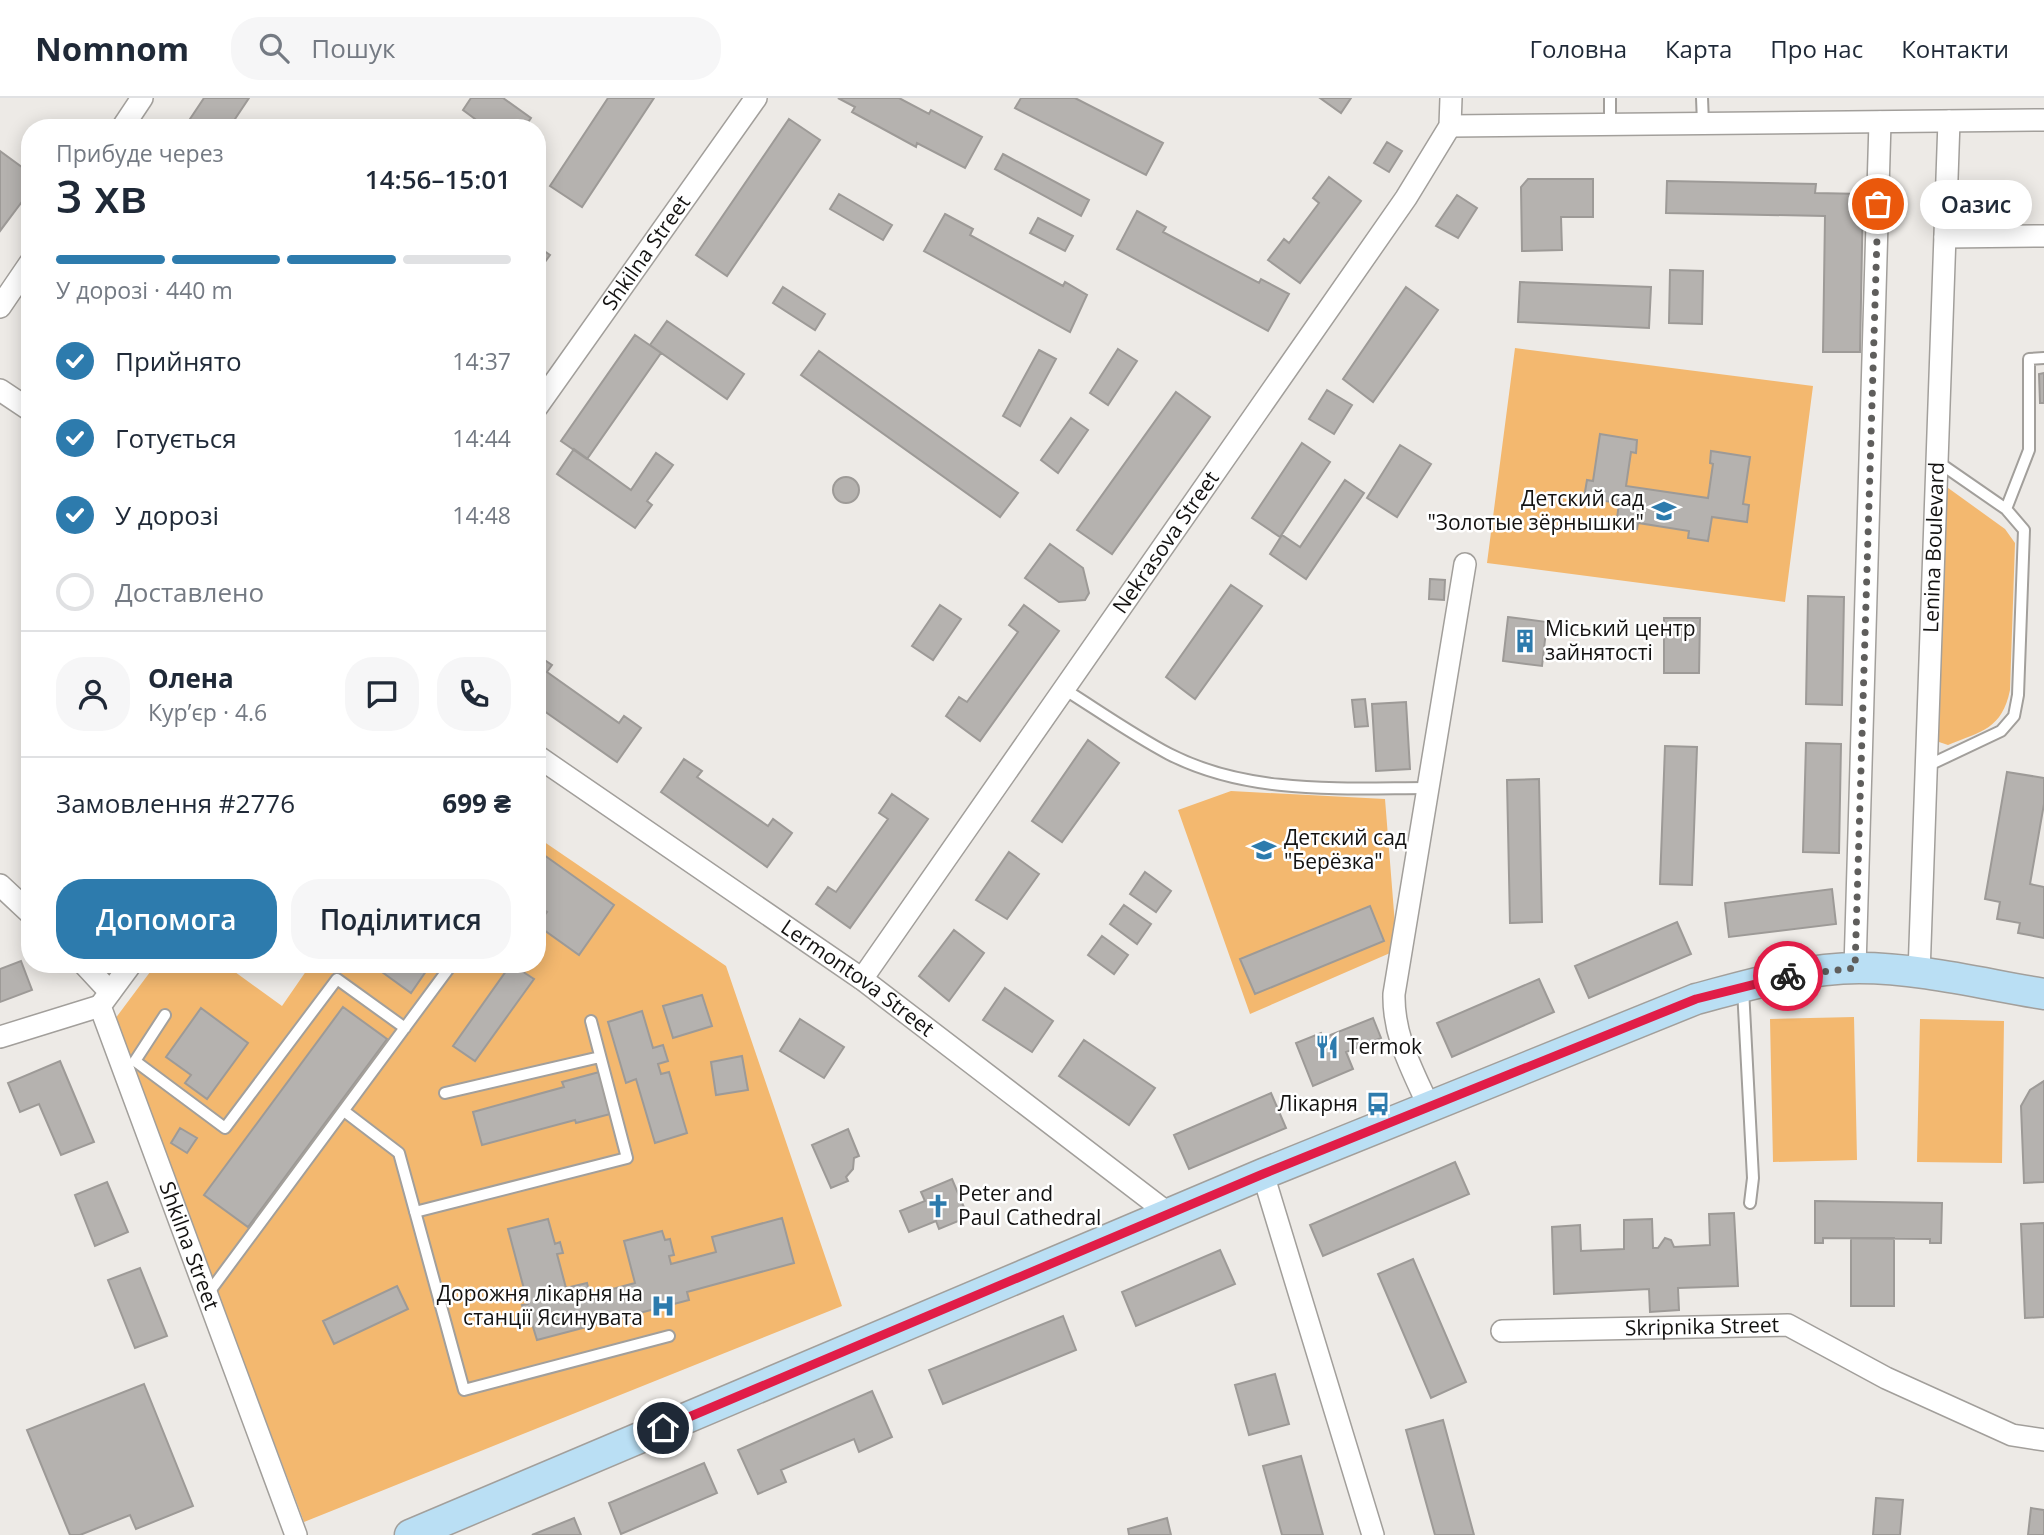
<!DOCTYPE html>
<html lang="uk">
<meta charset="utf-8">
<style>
body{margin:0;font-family:"Open Sans",sans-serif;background:#f6f6f7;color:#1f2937;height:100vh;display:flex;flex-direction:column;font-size:26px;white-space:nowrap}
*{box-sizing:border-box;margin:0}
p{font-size:23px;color:#747a83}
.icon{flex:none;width:38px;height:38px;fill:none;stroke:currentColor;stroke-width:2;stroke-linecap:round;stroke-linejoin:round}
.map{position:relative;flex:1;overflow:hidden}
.side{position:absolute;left:21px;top:21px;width:525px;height:854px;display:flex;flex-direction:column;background:#fff;border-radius:28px;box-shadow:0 4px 18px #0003}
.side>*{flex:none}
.pin{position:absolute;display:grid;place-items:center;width:60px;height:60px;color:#fff;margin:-30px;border:4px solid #fff;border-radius:50%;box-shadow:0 2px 7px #0007}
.courier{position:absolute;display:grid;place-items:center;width:70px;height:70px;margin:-35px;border:5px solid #e11d48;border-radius:50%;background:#fff;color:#222;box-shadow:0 2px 9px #0007}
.bubble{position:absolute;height:49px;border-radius:24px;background:#fff;box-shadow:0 4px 18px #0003;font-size:23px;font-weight:600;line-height:49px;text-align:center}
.head em{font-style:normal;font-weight:600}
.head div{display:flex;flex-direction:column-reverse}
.head{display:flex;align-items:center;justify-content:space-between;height:119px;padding:0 35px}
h1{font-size:46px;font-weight:600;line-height:52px}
.bar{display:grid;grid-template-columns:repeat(4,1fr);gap:10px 7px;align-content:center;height:84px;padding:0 35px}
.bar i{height:9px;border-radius:5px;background:#e0e1e3}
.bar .selected{background:#2d7bad}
.bar p{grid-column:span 4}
.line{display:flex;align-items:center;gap:18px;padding:0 35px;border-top:2px solid #e0e1e3}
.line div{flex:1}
.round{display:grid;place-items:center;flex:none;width:74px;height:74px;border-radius:28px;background:#f6f6f7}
ol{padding:0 35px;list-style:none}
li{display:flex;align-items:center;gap:21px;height:77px}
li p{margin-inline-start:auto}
li .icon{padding:7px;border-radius:50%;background:#2d7bad;color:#fff;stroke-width:4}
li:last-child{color:#747a83}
li i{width:38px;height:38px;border:4px solid #e0e1e3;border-radius:50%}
.primary-button{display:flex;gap:14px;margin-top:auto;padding:14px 35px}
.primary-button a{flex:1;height:80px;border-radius:28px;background:#2d7bad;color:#fff;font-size:28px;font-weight:600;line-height:80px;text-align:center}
.primary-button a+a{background:#f6f6f7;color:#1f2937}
header{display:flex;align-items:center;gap:42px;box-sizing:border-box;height:98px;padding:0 35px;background:#fff;border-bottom:2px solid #e0e1e3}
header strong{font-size:33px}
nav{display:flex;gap:38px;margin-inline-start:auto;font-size:24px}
.search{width:490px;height:63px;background:#f6f6f7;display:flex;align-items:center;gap:18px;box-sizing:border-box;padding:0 24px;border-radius:28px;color:#747a83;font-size:26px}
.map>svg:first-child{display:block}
.green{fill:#f3b86f}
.building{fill:#b5b2af;stroke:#9d9a97;stroke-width:2}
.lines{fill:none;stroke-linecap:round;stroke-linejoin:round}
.service-casing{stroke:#a29f9b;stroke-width:14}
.minor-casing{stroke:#a29f9b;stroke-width:24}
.secondary-casing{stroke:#a29f9b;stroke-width:33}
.service{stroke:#fff;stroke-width:10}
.minor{stroke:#fff;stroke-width:21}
.secondary{stroke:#badff4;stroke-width:30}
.done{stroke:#5f5e5c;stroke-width:7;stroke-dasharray:0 12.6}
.route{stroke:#e11d48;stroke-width:9}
.labels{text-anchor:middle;stroke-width:5;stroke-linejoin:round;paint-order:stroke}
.street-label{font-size:21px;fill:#131211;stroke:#fff}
.poi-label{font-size:21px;fill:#131211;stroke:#fff;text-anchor:start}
</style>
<header>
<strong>Nomnom</strong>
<div class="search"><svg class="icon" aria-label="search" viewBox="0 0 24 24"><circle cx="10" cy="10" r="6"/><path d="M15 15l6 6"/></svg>Пошук</div>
<nav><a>Головна</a><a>Карта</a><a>Про нас</a><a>Контакти</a></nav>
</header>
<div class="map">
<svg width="2044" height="1437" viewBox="0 0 2044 1437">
<rect width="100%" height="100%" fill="#edeae6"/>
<path class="green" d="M1515,250L1813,288L1785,504L1487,465Z
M1944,387L2005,431L2015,445L2010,592C2002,631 1982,633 1948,647L1939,644L1935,636Z
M1231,693L1385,701L1397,852L1250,916L1178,712Z
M537,739L726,868L842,1208L304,1424L115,921L156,866H224L282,908L311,866H537Z
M1854,919L1857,1062L1773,1064L1770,921Z
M1920,921L2004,923L2002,1065L1917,1064Z"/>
<path class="building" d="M204,0H249L229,30H184Z
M471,0H503L531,20L524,30H469L475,21L463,12Z
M608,0H654L582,109L550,88Z
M838,0H899L929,16L931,12L982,39L965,70L917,45L916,49L852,14L855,9Z
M1021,0H1075L1163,45L1146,77L1015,10Z
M1320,0H1351L1341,15Z
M789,21L820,42L727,178L696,157Z
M1387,44L1402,53L1389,74L1374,65Z
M0,53L30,75V93L0,133Z
M1003,56L1089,102L1081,118L995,71Z
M1329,79L1361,103L1300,185L1268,162L1284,141L1289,145L1319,105L1313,100Z
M1528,81H1593V119H1561L1562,152L1522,153L1521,89Z
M1667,83L1816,86L1815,95L1863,96L1860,254H1823L1825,118L1666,115Z
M839,96L892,127L883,142L830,111Z
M1457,97L1477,110L1458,140L1436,128Z
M1137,113L1166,129L1163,134L1259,185L1261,181L1289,196L1268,233L1117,151Z
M945,116L973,131L970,137L1063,188L1065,184L1087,197L1070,234L924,153Z
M1038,120L1073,138L1065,153L1030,135Z
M537,148L550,157L537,175Z
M1670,172L1703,173L1702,226L1669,225Z
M1520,184L1651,189L1649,230L1518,224Z
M783,189L825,216L815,232L773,205Z
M1406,189L1438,212L1373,304L1343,281Z
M667,223L744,276L727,301L650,247Z
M635,237L661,255L587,361L561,343Z
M1118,251L1137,263L1108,307L1090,295Z
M1039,252L1056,261L1020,328L1003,318Z
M819,253L1018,395L1000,419L801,277Z
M2044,275V305H2040L2039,276Z
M1327,292L1352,307L1334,336L1309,321Z
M1176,294L1210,319L1112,456L1077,432Z
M1071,320L1088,332L1058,375L1041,362Z
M1600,336L1637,342L1636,355L1631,354L1626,388L1708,400L1713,366L1710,365L1711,353L1750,359L1743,406L1749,407L1747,424L1712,419L1708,443L1688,440L1689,433L1638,425L1637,431L1616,428L1619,405L1584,400L1587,382L1593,383Z
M1302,345L1330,364L1280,439L1252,420Z
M1400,347L1431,366L1397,419L1367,400Z
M574,351L631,392L656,355L673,367L647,403L652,407L635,430L557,376Z
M833 392a13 13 0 1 1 26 0a13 13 0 1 1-26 0Z
M1345,382L1364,395L1306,481L1270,456L1282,437L1300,449Z
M1050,446L1083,470L1089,495L1085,502L1059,504L1025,480Z
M1430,481L1445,482L1444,502L1429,501Z
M1231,487L1262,508L1195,601L1166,579Z
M1808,498L1844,499L1842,607L1806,606Z
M940,507L961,521L933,562L912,548Z
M1024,507L1059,533L980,643L946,618L959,599L967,604L1018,534L1009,527Z
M1508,519L1547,524L1542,568L1503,563Z
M1664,520H1700L1699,575H1664Z
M537,557L552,567L547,574L619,625L624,618L641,630L617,664L537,608Z
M1365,601L1368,628L1355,629L1352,602Z
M1406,604L1410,671L1376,673L1372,606Z
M1088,642L1119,665L1062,744L1032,723Z
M1806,645L1841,646L1839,755L1803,754Z
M1665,648L1697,649L1692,787L1660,786Z
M684,661L702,673L697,679L768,728L773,721L792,735L767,769L661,694Z
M2007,674L2044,680V706L2030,786L2044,789V840L2018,835L2020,825L1997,821L2000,804L1985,801Z
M1539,681L1542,824L1510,825L1507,682Z
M892,696L928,721L850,830L816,806L828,789L836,794L888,721L879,715Z
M537,752L614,807L579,857L537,827L547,814L537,807Z
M1009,754L1039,776L1007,821L976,802Z
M1145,774L1171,793L1156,814L1130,796Z
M1832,791L1836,826L1729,839L1725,805Z
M1124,807L1151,826L1137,846L1110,826Z
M1370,808L1384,843L1255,896L1240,861Z
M1677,824L1691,856L1589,900L1575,868Z
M954,832L984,855L949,903L919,878Z
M1102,838L1128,857L1114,876L1088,857Z
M21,863L32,892L0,904V871Z
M371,866H431L411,895Z
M511,866L534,881L475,963L453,948Z
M1539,881L1554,914L1452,959L1437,925Z
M1005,890L1053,923L1032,954L983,922Z
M702,897L712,928L673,940L663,908Z
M343,909L387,941L248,1129L204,1097Z
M201,910L248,945L207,1001L185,985L191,977L166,959Z
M642,913L653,950L663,947L668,963L658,966L661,976L669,974L687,1035L655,1045L636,981L626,985L608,924Z
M1373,920L1381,940L1346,954L1353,971L1313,988L1296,945L1321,935L1323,940Z
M800,921L844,949L824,980L780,953Z
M1084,942L1155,990L1129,1027L1059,978Z
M742,958L748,992L716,997L711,964Z
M60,963L94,1044L61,1057L39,1006L20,1014L8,985Z
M603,973L614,1015L576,1025L575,1022L482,1047L473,1014L564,989L562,984Z
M2044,983V1084L2024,1085L2021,1008L2030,992Z
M1271,995L1286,1030L1189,1071L1174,1037Z
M180,1030L197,1040L187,1055L171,1045Z
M848,1031L859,1058L854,1060L853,1071L846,1079L848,1083L831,1090L812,1047Z
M1455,1064L1469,1096L1323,1158L1310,1127Z
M952,1081L968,1119L939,1131L936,1123L909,1134L900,1113L925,1103L921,1094Z
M107,1084L128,1134L95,1148L75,1097Z
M1815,1103L1942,1105L1941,1145H1930V1141L1823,1140V1145H1815Z
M1734,1115L1738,1188L1678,1190L1679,1212L1650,1214L1649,1191L1554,1196L1552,1129L1580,1127L1581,1153L1624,1151V1122L1652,1121L1653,1150H1658L1665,1140L1671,1142L1674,1149L1710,1147L1709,1116Z
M782,1120L794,1165L687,1194L689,1202L537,1242L530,1219L526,1220L522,1207L528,1206L508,1131L548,1121L555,1146L560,1144L563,1155L557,1156L566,1190L587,1185L590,1197L635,1185L624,1143L662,1133L665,1142L670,1141L674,1157L669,1158L671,1166L716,1154L712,1139Z
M2044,1125V1219L2025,1220L2021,1126Z
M1851,1140H1894V1208H1851Z
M1220,1152L1235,1186L1136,1228L1122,1194Z
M1413,1161L1466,1284L1431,1300L1378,1176Z
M140,1170L167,1238L135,1250L108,1182Z
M397,1188L408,1211L334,1246L323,1223Z
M1063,1218L1076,1252L943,1306L929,1272Z
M1275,1276L1289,1326L1249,1337L1235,1287Z
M144,1286L193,1408L136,1431L130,1417L80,1437H70L27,1332Z
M872,1293L892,1339L859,1354L854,1341L781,1372L786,1384L758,1396L738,1352Z
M1443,1322L1474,1437H1435L1406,1332Z
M1301,1358L1323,1437H1282L1263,1368Z
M704,1365L717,1395L621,1436L609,1405Z
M1876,1400L1903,1402L1900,1437H1873Z
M2031,1410L2044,1412V1437H2028Z
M574,1420L581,1437H532Z
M1167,1420L1171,1437H1129L1128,1431Z"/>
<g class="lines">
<g class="service-casing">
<path id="service" d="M1610,0V25
M1702,0L1703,25
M2006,411L2029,352V261L2044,260
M1064,591C1099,613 1133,637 1169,656C1249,697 1341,690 1428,690
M1927,668L2001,633L2014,618L2018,597L2024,432L2006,411L1938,364
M1743,891L1753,1080L1750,1105
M165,917L135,963L225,1030L337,881L405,930
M445,995L600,959
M344,1013L399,1055L464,1292L669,1238
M415,1114L627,1060L591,923
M207,1197L452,866"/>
</g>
<g class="minor-casing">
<g id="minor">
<path d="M1450,28L2044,22"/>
<path d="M122,30L142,0"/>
<path d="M1945,139L2044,138"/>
<path d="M0,209L30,165"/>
<path d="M0,292L30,312"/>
<path id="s1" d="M537,309L756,0"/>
<path id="s2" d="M537,658L862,881L1169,1116"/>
<path d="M0,787L30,815"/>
<path d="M84,866L110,894"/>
<path id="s3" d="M131,866L100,908L296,1437"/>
<path d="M1855,870L1880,24"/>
<path id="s4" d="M1919,876L1949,23"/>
<path id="s5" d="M862,881L1406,100L1450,28L1451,0"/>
<path d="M0,939L100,908"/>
<path d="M1429,1009C1412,971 1393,938 1394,896L1465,466"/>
<path d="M1263,1076L1373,1437"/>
<path id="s6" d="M1502,1233L1788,1227L1886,1280L2012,1337L2044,1342"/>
</g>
</g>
<g class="secondary-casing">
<path id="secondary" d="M410,1437L1263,1076L1696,901C1749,887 1804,870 1859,870C1920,870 1983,886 2044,896"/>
</g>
<use href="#service" class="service"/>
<use href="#minor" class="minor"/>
<use href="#secondary" class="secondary"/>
</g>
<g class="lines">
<path class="done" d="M1788,878L1855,870L1878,106"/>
<path class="route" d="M663,1330L1263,1076L1696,901L1788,878"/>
</g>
<defs>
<g id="school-bare" transform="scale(1.89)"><path d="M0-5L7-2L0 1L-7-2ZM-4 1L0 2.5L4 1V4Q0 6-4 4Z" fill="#2d7bad" stroke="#fff" stroke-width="2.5" paint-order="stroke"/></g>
<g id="building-bare" transform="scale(1.89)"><path d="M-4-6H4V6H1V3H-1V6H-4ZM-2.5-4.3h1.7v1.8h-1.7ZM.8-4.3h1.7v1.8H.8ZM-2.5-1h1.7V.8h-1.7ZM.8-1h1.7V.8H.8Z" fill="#2d7bad" stroke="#fff" stroke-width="2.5" paint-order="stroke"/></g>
<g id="restaurant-bare" transform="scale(1.89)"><path d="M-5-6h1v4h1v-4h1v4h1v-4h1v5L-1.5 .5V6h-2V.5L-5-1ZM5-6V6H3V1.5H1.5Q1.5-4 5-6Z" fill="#2d7bad" stroke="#fff" stroke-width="2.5" paint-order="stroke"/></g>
<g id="bus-bare" transform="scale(1.89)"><path d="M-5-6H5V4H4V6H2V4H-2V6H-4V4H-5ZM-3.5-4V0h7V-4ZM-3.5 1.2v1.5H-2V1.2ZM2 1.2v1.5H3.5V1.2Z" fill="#2d7bad" stroke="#fff" stroke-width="2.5" paint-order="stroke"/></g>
<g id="church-bare" transform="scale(1.89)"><path d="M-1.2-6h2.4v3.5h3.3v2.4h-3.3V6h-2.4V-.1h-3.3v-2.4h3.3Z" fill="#2d7bad" stroke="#fff" stroke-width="2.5" paint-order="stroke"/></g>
<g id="hospital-bare" transform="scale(1.89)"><path d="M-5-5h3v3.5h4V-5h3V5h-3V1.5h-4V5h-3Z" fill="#2d7bad" stroke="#fff" stroke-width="2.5" paint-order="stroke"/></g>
</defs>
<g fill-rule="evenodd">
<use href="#school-bare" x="1664" y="413"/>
<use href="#building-bare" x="1525" y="543"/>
<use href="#school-bare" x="1264" y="752"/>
<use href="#restaurant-bare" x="1327" y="949"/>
<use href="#bus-bare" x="1378" y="1006"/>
<use href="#church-bare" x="938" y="1108"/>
<use href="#hospital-bare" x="663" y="1208"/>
</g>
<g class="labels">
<g class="street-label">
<text dy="7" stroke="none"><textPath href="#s1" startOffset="189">Shkilna Street</textPath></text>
<text dy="7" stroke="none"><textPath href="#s5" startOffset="532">Nekrasova Street</textPath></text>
<text dy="7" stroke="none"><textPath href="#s4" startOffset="427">Lenina Boulevard</textPath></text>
<text dy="7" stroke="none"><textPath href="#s2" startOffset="390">Lermontova Street</textPath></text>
<text dy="7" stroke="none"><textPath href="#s3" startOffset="308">Shkilna Street</textPath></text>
<text dy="7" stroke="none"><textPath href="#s6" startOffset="200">Skripnika Street</textPath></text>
</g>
<g class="poi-label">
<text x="1644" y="408" text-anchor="end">Детский сад<tspan x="1644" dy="24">"Золотые зёрнышки"</tspan></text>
<text x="1545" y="538">Міський центр<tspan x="1545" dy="24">зайнятості</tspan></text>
<text x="1284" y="747">Детский сад<tspan x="1284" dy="24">"Берёзка"</tspan></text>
<text x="1347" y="956">Termok</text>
<text x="1358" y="1013" text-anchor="end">Лікарня</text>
<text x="958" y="1103">Peter and<tspan x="958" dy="24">Paul Cathedral</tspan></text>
<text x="643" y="1203" text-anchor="end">Дорожня лікарня на<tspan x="643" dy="24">станції Ясинувата</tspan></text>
</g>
</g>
</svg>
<div class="pin" style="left:1878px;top:106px;background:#ea580c"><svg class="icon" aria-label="bag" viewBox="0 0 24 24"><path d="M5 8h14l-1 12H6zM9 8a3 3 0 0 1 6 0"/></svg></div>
<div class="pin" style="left:663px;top:1330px;background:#1f2937"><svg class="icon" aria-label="home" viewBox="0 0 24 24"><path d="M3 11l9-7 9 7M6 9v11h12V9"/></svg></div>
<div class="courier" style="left:1788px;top:878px"><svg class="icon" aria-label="bike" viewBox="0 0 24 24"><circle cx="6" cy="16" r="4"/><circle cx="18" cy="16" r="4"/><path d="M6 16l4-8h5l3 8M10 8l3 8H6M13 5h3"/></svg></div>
<div class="bubble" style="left:1920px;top:82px;width:112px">Оазис</div>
<section class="side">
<div class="head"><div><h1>3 хв</h1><p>Прибуде через</p></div><em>14:56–15:01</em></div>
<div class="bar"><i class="selected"></i><i class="selected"></i><i class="selected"></i><i></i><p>У дорозі · 440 m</p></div>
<ol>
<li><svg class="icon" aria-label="check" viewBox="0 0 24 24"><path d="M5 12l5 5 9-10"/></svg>Прийнято<p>14:37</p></li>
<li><svg class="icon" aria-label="check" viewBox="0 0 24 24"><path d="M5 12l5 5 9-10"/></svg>Готується<p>14:44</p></li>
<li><svg class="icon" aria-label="check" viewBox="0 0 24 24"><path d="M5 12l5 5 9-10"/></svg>У дорозі<p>14:48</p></li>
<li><i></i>Доставлено</li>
</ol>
<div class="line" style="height:126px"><a class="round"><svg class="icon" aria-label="person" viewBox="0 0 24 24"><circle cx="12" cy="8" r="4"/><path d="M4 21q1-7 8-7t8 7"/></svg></a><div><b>Олена</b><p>Кур’єр · 4.6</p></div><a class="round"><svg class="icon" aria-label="chat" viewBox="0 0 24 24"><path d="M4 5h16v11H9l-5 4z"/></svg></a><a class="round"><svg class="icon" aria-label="phone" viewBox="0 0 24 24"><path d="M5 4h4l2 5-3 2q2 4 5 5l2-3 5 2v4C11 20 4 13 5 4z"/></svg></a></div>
<div class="line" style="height:91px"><div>Замовлення #2776</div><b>699 ₴</b></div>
<div class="primary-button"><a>Допомога</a><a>Поділитися</a></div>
</section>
</div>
